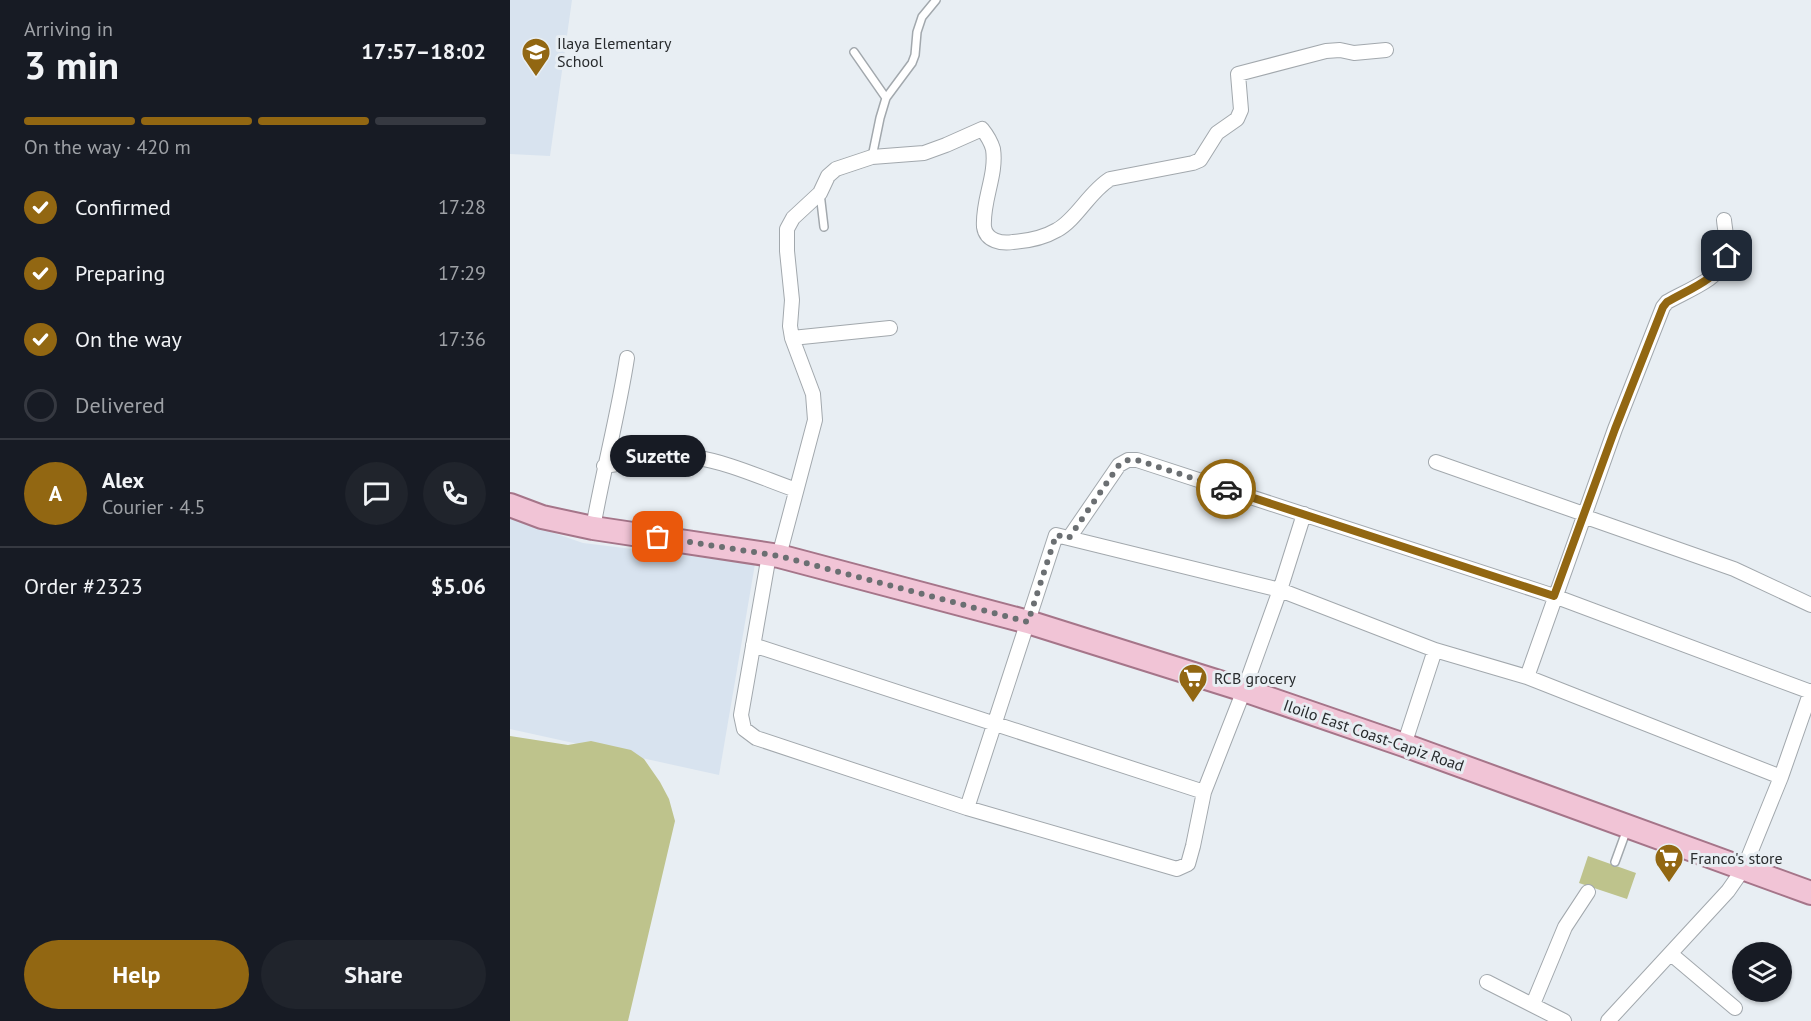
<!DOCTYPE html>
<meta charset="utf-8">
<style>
body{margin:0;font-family:"PT Sans",sans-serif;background:#20242c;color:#f1f3f6;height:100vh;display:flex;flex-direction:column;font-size:22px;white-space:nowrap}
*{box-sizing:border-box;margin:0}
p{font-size:20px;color:#9ea1a6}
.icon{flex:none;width:33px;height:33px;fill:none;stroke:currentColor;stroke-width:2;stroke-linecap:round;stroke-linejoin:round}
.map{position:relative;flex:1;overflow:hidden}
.sheet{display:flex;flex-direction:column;background:#171b24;width:510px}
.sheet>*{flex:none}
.fabs{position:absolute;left:1222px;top:942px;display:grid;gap:12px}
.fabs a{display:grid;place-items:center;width:60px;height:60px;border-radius:50%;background:#171b24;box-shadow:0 2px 4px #0004;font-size:30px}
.pin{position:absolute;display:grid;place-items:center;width:51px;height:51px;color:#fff;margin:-26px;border-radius:12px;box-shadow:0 3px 9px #0006}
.courier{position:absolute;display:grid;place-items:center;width:60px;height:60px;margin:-30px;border:4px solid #926712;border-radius:50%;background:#fff;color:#222;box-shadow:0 2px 8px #0007}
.bubble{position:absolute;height:42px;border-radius:21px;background:#171b24;box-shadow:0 2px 4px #0004;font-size:20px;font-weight:700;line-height:42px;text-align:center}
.headline em{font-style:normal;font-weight:700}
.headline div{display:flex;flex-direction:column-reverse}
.headline{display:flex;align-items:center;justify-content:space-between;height:102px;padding:0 24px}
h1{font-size:39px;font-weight:700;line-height:45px}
.bar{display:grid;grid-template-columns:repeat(4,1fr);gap:9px 6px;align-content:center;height:72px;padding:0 24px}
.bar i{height:8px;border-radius:4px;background:#363941}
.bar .selected{background:#926712}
.bar p{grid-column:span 4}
.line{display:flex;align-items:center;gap:15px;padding:0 24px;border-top:2px solid #363941}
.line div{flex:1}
.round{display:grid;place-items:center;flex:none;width:63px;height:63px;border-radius:32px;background:#20242c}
ol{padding:0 24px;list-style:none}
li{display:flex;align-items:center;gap:18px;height:66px}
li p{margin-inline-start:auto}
li .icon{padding:6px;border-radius:50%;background:#926712;color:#fff;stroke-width:4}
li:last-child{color:#9ea1a6}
li i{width:33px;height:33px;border:3px solid #363941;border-radius:50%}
.primary-button{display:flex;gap:12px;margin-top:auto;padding:12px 24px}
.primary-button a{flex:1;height:69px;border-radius:36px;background:#926712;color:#fff;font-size:24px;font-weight:700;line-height:69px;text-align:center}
.primary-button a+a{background:#20242c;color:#f1f3f6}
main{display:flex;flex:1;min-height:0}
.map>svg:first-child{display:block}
.built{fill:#d8e3ef}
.green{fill:#bec38c}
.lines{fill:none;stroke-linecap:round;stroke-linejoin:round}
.lane-casing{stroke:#a2a8ad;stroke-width:10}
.street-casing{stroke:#a2a8ad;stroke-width:16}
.primary-casing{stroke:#a57589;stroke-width:26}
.lane{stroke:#fff;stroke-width:7}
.street{stroke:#fff;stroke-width:14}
.primary{stroke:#f1c4d6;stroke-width:22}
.done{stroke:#6b6f72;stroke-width:6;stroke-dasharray:0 10.8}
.route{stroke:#926712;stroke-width:8}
.labels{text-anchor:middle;stroke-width:6;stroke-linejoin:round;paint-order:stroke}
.poi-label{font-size:16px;fill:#282b2d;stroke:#e8eef3;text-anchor:start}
.street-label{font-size:16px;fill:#282b2d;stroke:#e8eef3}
</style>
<main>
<section class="sheet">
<div class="headline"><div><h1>3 min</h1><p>Arriving in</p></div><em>17:57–18:02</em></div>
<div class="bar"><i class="selected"></i><i class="selected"></i><i class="selected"></i><i></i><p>On the way · 420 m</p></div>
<ol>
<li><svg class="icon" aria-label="check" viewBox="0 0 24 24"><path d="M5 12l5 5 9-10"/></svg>Confirmed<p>17:28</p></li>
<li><svg class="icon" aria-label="check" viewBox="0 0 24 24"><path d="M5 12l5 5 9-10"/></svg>Preparing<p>17:29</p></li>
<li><svg class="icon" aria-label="check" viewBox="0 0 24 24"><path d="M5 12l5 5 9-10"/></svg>On the way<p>17:36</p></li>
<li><i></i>Delivered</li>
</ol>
<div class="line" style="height:108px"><b class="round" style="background:#926712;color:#fff">A</b><div><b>Alex</b><p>Courier · 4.5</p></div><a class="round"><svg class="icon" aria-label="chat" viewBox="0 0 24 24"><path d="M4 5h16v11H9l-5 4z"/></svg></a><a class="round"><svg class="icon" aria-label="phone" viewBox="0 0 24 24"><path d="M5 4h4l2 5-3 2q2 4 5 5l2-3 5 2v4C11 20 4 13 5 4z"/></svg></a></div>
<div class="line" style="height:78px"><div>Order #2323</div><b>$5.06</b></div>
<div class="primary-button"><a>Help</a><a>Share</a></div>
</section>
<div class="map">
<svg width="1301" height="1021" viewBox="0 0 1301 1021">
<rect width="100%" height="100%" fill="#e8eef3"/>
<path class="built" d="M0,0H62L40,156L0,154Z
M0,518L73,543L245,564L209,775L0,729Z"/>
<path class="green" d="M0,736L58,745L81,741L121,750L134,759L150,782L159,799L165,821L118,1021H0Z
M1078,856L1126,873L1117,899L1069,883Z"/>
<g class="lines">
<g class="lane-casing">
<path id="lane" d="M344,52L376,98
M362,157L370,118L376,98L402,63L405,55L407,32L412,17L426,0
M310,193L314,227
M1105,862L1117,829"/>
</g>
<g class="street-casing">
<path id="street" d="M282,338L380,328
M926,462L1074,514
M94,466C123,462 154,453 183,457C218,462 252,478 286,490
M1073,516L1224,569L1301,605
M83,528C93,471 108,416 117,358
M559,538L609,465L618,460H627L1044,596L1301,692
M259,555L231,715L234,729L246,738L457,808L667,869L678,864L683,846L694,792L734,690L770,590L794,514
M269,556L305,420L303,394L282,338L280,326L282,300L277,251V229L283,218L310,193L318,176L326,169L362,157L414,153L436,145L472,129C476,134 481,142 483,149C487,175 472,201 474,227C476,241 492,244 503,242C518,241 535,237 547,230C567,219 579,192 600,179L683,163L690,160L707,133L727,119L731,110L728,74L816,51L830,50L844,53L876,50
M243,645L694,792
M1017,677L1105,429L1153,307L1157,302C1174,292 1212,278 1216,258C1219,247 1215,231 1214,220
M894,745L925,650L1017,677L1271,777
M457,808L546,535L770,590L925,650
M1161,954L1225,1008
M977,982L1054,1021
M1023,1004L1055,927L1078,892
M1098,1021L1218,891L1234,868L1271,777L1301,691"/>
</g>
<g class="primary-casing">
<path id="primary" d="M0,505L32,517L83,528L269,556L518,622L728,688L894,745L1301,893"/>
</g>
<use href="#lane" class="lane"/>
<use href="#street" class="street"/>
<use href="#primary" class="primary"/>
</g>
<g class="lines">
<path class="done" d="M148,537L269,556L518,622L546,535L559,538L609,465L618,460H627L716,489"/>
<path class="route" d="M716,489L1044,596L1105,429L1153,307L1157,302C1179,289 1207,280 1217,256"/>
</g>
<defs>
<g id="school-pin" transform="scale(1.5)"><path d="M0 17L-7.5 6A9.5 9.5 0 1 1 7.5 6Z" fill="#926712" stroke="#e8eef3"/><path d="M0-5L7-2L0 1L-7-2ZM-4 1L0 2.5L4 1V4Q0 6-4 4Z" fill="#fff"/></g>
<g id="supermarket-pin" transform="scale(1.5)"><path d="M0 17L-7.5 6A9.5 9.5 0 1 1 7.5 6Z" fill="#926712" stroke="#e8eef3"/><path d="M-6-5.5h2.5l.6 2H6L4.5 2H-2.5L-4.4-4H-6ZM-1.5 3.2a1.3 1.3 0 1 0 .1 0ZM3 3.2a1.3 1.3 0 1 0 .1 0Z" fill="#fff"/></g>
</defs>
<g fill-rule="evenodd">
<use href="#school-pin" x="26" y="52"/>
<use href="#supermarket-pin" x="683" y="678"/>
<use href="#supermarket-pin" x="1159" y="858"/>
</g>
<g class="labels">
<g class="poi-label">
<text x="47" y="49">Ilaya Elementary<tspan x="47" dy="18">School</tspan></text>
<text x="704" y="684">RCB grocery</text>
<text x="1180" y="864">Franco's store</text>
</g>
<g class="street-label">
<text transform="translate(864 735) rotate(19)" y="6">Iloilo East Coast-Capiz Road</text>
</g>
</g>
</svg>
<div class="fabs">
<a><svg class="icon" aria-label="layers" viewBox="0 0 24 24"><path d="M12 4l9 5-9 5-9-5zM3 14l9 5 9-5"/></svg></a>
</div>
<div class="pin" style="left:148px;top:537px;background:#ea580c"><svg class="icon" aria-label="bag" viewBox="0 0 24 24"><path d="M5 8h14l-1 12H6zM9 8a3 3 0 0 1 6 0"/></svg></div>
<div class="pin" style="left:1217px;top:256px;background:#1f2937"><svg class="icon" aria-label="home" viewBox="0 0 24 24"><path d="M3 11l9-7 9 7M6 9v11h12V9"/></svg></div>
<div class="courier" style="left:716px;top:489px"><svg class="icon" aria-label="car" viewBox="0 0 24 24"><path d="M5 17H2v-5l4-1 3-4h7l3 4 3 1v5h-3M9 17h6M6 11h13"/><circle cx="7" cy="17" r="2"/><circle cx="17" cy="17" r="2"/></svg></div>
<div class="bubble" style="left:100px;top:435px;width:96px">Suzette</div>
</div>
</main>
